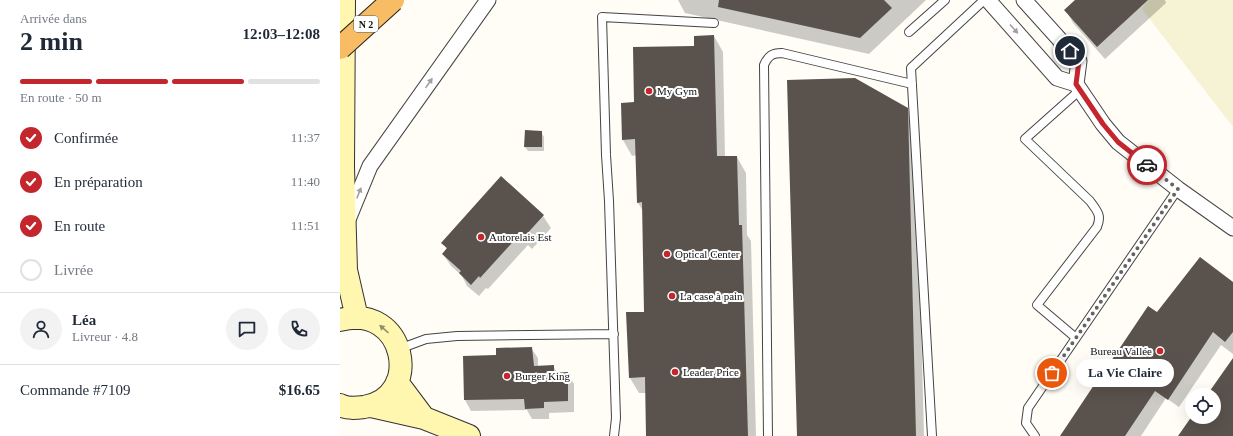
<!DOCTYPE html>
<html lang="fr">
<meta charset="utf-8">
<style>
body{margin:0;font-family:Georgia,serif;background:#f2f2f3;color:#1f2937;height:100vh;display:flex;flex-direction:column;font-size:15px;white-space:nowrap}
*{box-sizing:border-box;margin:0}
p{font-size:13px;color:#747a83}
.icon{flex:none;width:22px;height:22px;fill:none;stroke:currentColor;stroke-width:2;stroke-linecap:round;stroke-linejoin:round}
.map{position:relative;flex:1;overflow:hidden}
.drawer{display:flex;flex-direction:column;background:#fff;width:340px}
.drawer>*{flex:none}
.controls{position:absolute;left:845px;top:388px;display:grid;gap:8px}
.controls a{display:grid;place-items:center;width:36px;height:36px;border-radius:50%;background:#fff;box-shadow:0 4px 16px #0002;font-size:20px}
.pin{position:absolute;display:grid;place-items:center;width:34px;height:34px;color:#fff;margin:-17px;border:2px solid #fff;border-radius:50%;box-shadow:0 1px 4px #0007}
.courier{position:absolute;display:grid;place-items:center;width:40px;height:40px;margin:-20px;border:3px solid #c4262e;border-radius:50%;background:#fff;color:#222;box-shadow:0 1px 5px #0007}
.bubble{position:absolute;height:28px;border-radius:14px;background:#fff;box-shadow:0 4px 16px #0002;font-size:13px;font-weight:800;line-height:28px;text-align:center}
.overview em{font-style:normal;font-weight:800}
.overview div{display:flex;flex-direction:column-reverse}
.overview{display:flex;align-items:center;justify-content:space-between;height:68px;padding:0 20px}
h1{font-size:26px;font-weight:800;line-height:30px}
.bar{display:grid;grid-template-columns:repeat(4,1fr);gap:6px 4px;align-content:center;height:48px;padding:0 20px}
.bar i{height:5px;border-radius:3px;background:#e0e1e3}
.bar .active{background:#c4262e}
.bar p{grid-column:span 4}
.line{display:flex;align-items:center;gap:10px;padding:0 20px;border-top:1px solid #e0e1e3}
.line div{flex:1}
.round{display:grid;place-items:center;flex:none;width:42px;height:42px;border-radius:21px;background:#f2f2f3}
ol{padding:0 20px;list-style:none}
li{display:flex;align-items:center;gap:12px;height:44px}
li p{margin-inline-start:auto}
li .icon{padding:4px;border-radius:50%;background:#c4262e;color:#fff;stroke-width:4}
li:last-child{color:#747a83}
li i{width:22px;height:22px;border:2px solid #e0e1e3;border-radius:50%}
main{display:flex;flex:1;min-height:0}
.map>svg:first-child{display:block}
.farmland{fill:#f6f3d4}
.shadow{fill:#0003}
.building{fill:#5a524d}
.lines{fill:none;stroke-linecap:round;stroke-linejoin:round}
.service-casing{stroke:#444;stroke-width:10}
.minor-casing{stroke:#444;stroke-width:17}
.secondary-casing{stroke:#333;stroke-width:24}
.service{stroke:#fff;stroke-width:8}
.minor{stroke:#fff;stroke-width:15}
.secondary{stroke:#fff6b0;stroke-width:22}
.trunk-bridge-casing{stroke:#222;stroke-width:24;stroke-linecap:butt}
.trunk-bridge{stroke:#f7bc64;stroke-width:22}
.oneway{fill:#a0a0a0}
.oneway2{fill:#948f68}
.done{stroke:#646461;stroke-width:4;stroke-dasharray:0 7.2}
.route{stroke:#c4262e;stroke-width:5}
.poi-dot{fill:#c4262e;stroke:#fff;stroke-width:1.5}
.labels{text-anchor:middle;stroke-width:4;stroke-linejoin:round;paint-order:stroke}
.shield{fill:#fff;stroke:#585858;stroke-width:1}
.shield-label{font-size:10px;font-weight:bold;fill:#111}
.poi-label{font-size:11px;fill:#111;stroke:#fff;text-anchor:start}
</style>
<main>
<section class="drawer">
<div class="overview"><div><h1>2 min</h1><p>Arrivée dans</p></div><em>12:03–12:08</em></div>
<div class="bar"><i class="active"></i><i class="active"></i><i class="active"></i><i></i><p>En route · 50 m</p></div>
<ol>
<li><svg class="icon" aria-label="check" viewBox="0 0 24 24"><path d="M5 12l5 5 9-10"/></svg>Confirmée<p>11:37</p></li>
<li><svg class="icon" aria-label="check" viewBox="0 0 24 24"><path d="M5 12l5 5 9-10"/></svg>En préparation<p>11:40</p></li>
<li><svg class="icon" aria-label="check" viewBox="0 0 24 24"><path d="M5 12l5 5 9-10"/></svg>En route<p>11:51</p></li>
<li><i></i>Livrée</li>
</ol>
<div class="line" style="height:72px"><a class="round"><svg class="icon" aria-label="person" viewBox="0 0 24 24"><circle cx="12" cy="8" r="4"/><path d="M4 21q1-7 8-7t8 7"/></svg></a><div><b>Léa</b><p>Livreur · 4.8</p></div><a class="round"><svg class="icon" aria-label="chat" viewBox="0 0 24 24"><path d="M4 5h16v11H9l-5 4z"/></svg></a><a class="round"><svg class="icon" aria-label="phone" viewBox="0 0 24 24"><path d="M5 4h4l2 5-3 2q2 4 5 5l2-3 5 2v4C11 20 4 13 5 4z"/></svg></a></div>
<div class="line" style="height:52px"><div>Commande #7109</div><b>$16.65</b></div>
</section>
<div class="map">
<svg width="893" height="436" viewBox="0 0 893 436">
<rect width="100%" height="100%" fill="#fffdf5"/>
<path class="farmland" d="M809,0H893V127L802,9Z"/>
<path class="shadow" d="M338,0H586L529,54L345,13Z
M737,0H825L826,3L765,59L733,23L726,10Z
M374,36L383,52L385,157H397L406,173L407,235L411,241L416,436H307L306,393H299L290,378L305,313L303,211L298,203L297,155L292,156L283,140L295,103L356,47Z
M567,109L576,125L584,436H458Z
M201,132L204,137V151H188L185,147Z
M161,178L203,216L211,228L192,249L188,245L148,289L146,288L139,296L127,286L122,276L111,266L103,254L107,250L103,243Z
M893,283V354L881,345L839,407L826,398L801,436H728L818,314Z
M191,348L198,358V367L213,366L218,374L227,373L234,384V412L209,413V419H192L187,410L131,411L125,400L124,357L157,356Z"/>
<path class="building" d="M379,0H544L552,8L520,38L378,7Z
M735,0H808L757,47L724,10Z
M374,35L377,156H397L399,225H402L408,436H306L305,377L289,378L286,312H304L302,202L297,203L295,139L282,140L281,103L294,102L293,47L354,46V36Z
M515,78L568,108L576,436H457L447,80Z
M185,130L202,131V147H184Z
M161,176L204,215L184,237L180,234L140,278L139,276L131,285L119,273L121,271L102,254L107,248L101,243Z
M860,257L893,282V332L885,342L873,332L828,400L815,391L785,436H720L762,373H763L808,306L817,312Z
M192,347L194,366L214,365V373L228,372V401L204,402V408L185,409L184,399L124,400L123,356L156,355V348Z
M893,358V436H838L852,416L874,417V395H867Z"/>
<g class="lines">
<g class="service-casing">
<path id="service" d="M569,32L605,0
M736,338L697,305L757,227C762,215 757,211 750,201L685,139L740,90
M59,349L86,339L117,336L274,334
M274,436L276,418L269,201L266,155L262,17L374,23
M428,436L424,65C428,56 432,53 442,53L572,84
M592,436L571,68L644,0
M695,436L686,423L688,408L838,189"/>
</g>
<g class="minor-casing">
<path id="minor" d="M648,0L717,78L736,84L763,124L778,142L838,189L893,228
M684,0L739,61L736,84
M7,222L30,166L148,0"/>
</g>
<g class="secondary-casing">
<path id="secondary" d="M4,0L3,167L6,270L17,318
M0,320C66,302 84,398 24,407C16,408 7,409 0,405
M57,382L84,418
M31,406L84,418L129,436"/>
</g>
<use href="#service" class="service"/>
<use href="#minor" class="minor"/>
<use href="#secondary" class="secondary"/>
<g class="trunk-bridge-casing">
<path id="trunk-bridge" d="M0,48L53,0"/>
</g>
<use href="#trunk-bridge" class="trunk-bridge"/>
</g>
<defs><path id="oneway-solid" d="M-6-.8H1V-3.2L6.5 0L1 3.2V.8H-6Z"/></defs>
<g class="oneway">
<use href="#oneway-solid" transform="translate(674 29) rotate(48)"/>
<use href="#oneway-solid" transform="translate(89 83) rotate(-55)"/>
<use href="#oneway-solid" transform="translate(19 193) rotate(-68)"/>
</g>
<use class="oneway2" href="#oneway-solid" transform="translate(44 329) rotate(-139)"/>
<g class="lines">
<path class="done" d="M712,373L838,189L807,165"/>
<path class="route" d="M730,51L739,61L736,84L763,124L778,142L807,165"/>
</g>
<g class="poi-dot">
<circle cx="309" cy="91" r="4"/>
<circle cx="141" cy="237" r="4"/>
<circle cx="327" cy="254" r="4"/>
<circle cx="332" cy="296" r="4"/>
<circle cx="820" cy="351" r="4"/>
<circle cx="335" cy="372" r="4"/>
<circle cx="167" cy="376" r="4"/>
</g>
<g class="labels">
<rect class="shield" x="14" y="16" width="24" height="16" rx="3"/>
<g class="shield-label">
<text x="26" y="28">N 2</text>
</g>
<g class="poi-label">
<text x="317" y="95">My Gym</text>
<text x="149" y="241">Autorelais Est</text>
<text x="335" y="258">Optical Center</text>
<text x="340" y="300">La case à pain</text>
<text x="812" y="355" text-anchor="end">Bureau Vallée</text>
<text x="343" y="376">Leader Price</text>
<text x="175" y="380">Burger King</text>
</g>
</g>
</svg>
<div class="controls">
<a><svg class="icon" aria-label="locate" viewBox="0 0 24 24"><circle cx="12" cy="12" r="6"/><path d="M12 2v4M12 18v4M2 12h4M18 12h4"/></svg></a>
</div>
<div class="pin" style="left:712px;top:373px;background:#ea580c"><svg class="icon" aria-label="bag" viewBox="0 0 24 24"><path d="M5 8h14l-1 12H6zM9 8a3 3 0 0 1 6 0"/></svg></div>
<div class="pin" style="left:730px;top:51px;background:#1f2937"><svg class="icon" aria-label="home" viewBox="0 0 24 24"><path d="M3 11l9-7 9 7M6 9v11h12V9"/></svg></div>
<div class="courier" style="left:807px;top:165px"><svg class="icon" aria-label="car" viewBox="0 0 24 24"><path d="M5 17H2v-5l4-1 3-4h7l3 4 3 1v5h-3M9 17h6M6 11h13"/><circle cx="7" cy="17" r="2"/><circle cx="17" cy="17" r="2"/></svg></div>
<div class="bubble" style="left:736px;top:359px;width:98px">La Vie Claire</div>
</div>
</main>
